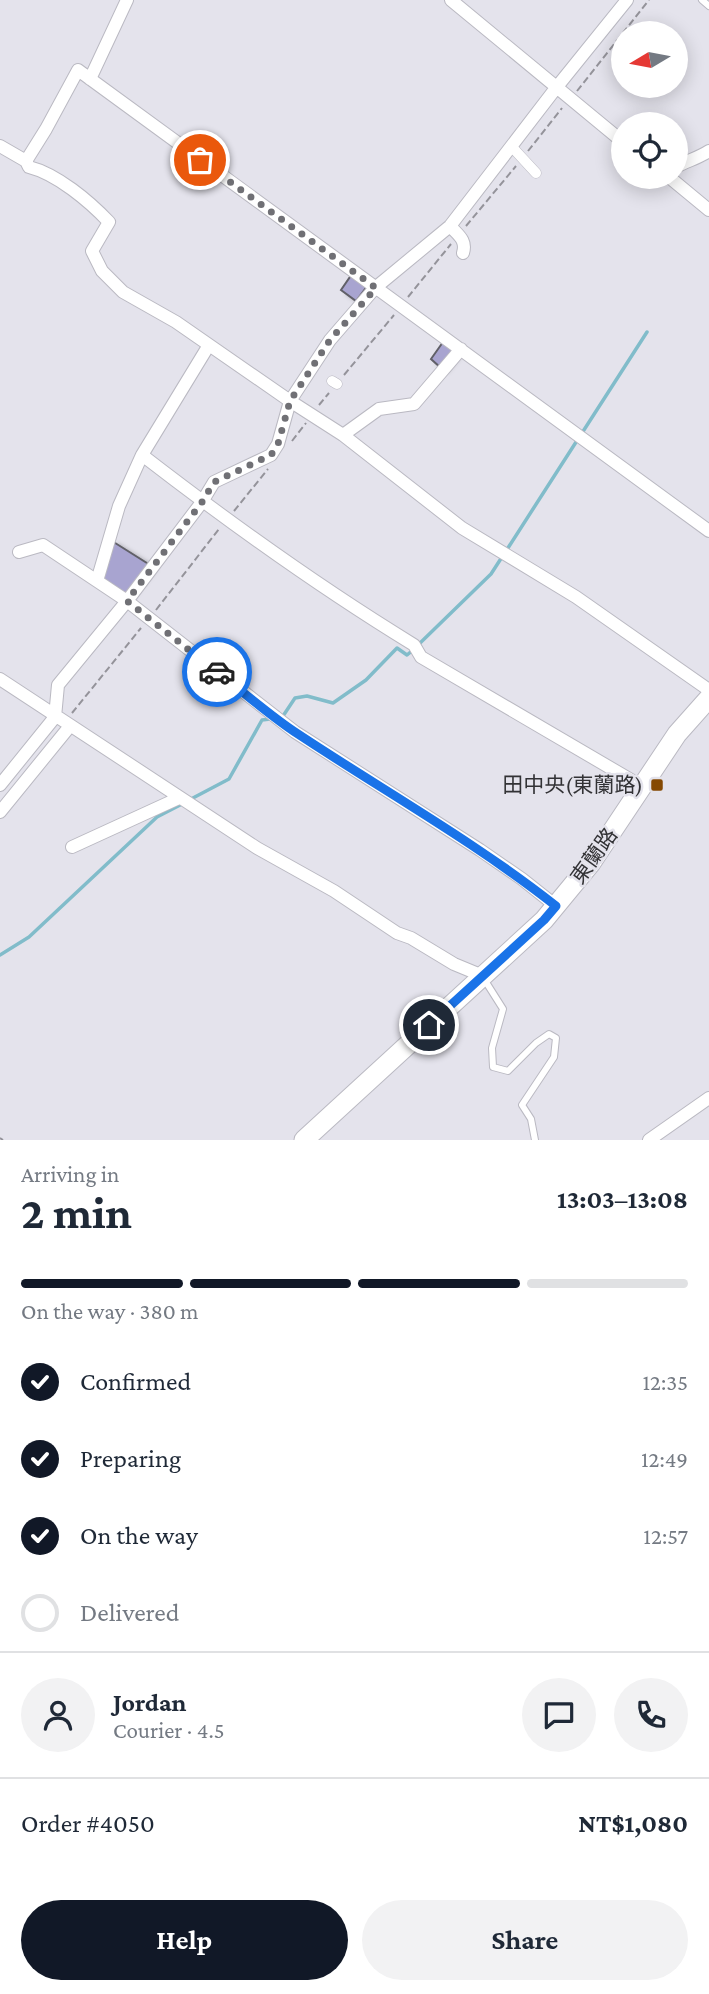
<!DOCTYPE html>
<meta charset="utf-8">
<style>
body{margin:0;font-family:"Crimson Pro","Noto Sans TC",serif;background:#f2f2f3;color:#1f2937;height:100vh;display:flex;flex-direction:column;font-size:26px;white-space:nowrap}
*{box-sizing:border-box;margin:0}
p{font-size:23px;color:#747a83}
.icon{flex:none;width:38px;height:38px;fill:none;stroke:currentColor;stroke-width:2;stroke-linecap:round;stroke-linejoin:round}
.map{position:relative;height:1140px;overflow:hidden}
.panel{display:flex;flex-direction:column;background:#fff;flex:1}
.panel>*{flex:none}
.needle{width:46px;rotate:260deg}
.fabs{position:absolute;left:611px;top:21px;display:grid;gap:14px}
.fabs a{display:grid;place-items:center;width:77px;height:77px;border-radius:50%;background:#fff;box-shadow:0 4px 18px #0003;font-size:35px}
.pin{position:absolute;display:grid;place-items:center;width:60px;height:60px;color:#fff;margin:-30px;border:4px solid #fff;border-radius:50%;box-shadow:0 2px 7px #0007}
.courier{position:absolute;display:grid;place-items:center;width:70px;height:70px;margin:-35px;border:5px solid #1a73e8;border-radius:50%;background:#fff;color:#222;box-shadow:0 2px 9px #0007}
.head em{font-style:normal;font-weight:700}
.head div{display:flex;flex-direction:column-reverse}
.head{display:flex;align-items:center;justify-content:space-between;height:119px;padding:0 21px}
h1{font-size:46px;font-weight:700;line-height:52px}
.bar{display:grid;grid-template-columns:repeat(4,1fr);gap:10px 7px;align-content:center;height:84px;padding:0 21px}
.bar i{height:9px;border-radius:5px;background:#e0e1e3}
.bar .current{background:#111827}
.bar p{grid-column:span 4}
.line{display:flex;align-items:center;gap:18px;padding:0 21px;border-top:2px solid #e0e1e3}
.line div{flex:1}
.round{display:grid;place-items:center;flex:none;width:74px;height:74px;border-radius:37px;background:#f2f2f3}
ol{padding:0 21px;list-style:none}
li{display:flex;align-items:center;gap:21px;height:77px}
li p{margin-inline-start:auto}
li .icon{padding:7px;border-radius:50%;background:#111827;color:#fff;stroke-width:4}
li:last-child{color:#747a83}
li i{width:38px;height:38px;border:4px solid #e0e1e3;border-radius:50%}
.primary-button{display:flex;gap:14px;margin-top:auto;padding:14px 21px}
.primary-button a{flex:1;height:80px;border-radius:42px;background:#111827;color:#fff;font-size:28px;font-weight:700;line-height:80px;text-align:center}
.primary-button a+a{background:#f2f2f3;color:#1f2937}
.map>svg:first-child{display:block}
.lines{fill:none;stroke-linecap:round;stroke-linejoin:round}
.stream{stroke:#81bcca;stroke-width:3.5}
.building{fill:#a8a4d0;stroke:#616068;stroke-width:2;filter:url(#shadow)}
.service-casing{stroke:#bab9c2;stroke-width:8}
.pedestrian-casing{stroke:#bab9c2;stroke-width:11}
.minor-casing{stroke:#bab9c2;stroke-width:14}
.primary-casing{stroke:#bab9c2;stroke-width:21}
.path{stroke:#94939a;stroke-width:2;stroke-dasharray:7 3.5;stroke-linecap:butt}
.service{stroke:#fff;stroke-width:6}
.pedestrian{stroke:#fff;stroke-width:10}
.minor{stroke:#fff;stroke-width:12}
.primary{stroke:#fff;stroke-width:19}
.done{stroke:#707075;stroke-width:7;stroke-dasharray:0 12.6}
.route{stroke:#1a73e8;stroke-width:9}
.poi-dot{fill:#854903;stroke:#e4e3ec;stroke-width:2.5}
.labels{text-anchor:middle;stroke-width:5;stroke-linejoin:round;paint-order:stroke}
.poi-label{font-size:21px;fill:#323235;stroke:#e4e3ec;text-anchor:end}
.street-label{font-size:21px;fill:#323235;stroke:#e4e3ec}
</style>
<div class="map">
<svg width="709" height="1140" viewBox="0 0 709 1140">
<defs>
<filter id="shadow"><feDropShadow dx="6" dy="3.5" stdDeviation="2" flood-color="#0004"/></filter>
</defs>
<rect width="100%" height="100%" fill="#e4e3ec"/>
<g class="lines">
<path class="stream" d="M582,433L647,332
M506,551L578,439
M418,645L491,574L502,557
M281,717L283,716L295,698L307,696L333,703L366,680L397,648L407,655L413,650
M191,799L229,779L262,720L270,719
M0,955L29,937L157,817L184,803"/>
</g>
<path class="building" d="M352,274L368,285L356,301L341,290Z
M443,342L456,350L441,368L431,359Z
M112,541L150,565L125,596L101,581Z"/>
<g class="lines">
<g class="service-casing">
<path id="service" d="M702,0L709,6
M484,979L503,1009L492,1048L493,1067L508,1071L536,1043L549,1034L556,1038L554,1057L522,1105L531,1119L535,1140"/>
</g>
<g class="pedestrian-casing">
<path id="pedestrian" d="M511,146L536,173
M332,381L337,384"/>
</g>
<g class="minor-casing">
<path id="minor" d="M451,0L623,142
M90,79L127,0
M0,146L26,161L29,167C57,174 89,201 109,222L92,251L102,271L123,292L176,322L290,401L343,435L462,528L576,597L709,690
M26,161L46,129L78,70L709,531
M676,167C687,161 698,158 709,151
M669,177L709,210
M450,226C458,235 467,240 463,253
M343,435L379,409L414,404L461,349
M142,455C230,523 319,587 414,645L421,657L643,787
M19,552L43,545L127,601L295,732L480,850L522,879L556,906
M97,581L119,506L142,455L209,345
M0,679L257,848L334,891L397,933L411,938L454,964L483,976
M0,785L55,717L58,685L127,601L202,502L214,482L271,455L278,444L290,401L330,340L375,288L450,226L556,88L627,0
M0,812L70,726
M72,847L179,798
M649,1140L709,1098"/>
</g>
<g class="primary-casing">
<path id="primary" d="M304,1140L544,920L591,863L677,734L709,698"/>
</g>
<path class="path" d="M577,91L649,0
M528,151L562,108
M466,226L516,166
M408,297L451,244
M344,375L394,315
M319,405L329,393
M292,441L306,423
M234,511L268,469
M156,610L219,529
M72,713L141,628
M0,1138L3,1140"/>
<use href="#service" class="service"/>
<use href="#pedestrian" class="pedestrian"/>
<use href="#minor" class="minor"/>
<use href="#primary" class="primary"/>
</g>
<g class="lines">
<path class="done" d="M200,160L376,288L330,340L290,401L278,444L271,455L214,482L202,502L127,601L217,672"/>
<path class="route" d="M217,672C244,692 270,716 298,734C384,791 475,842 556,906L544,920L429,1025"/>
</g>
<rect class="poi-dot" x="650" y="778" width="14" height="14" rx="3.5"/>
<g class="labels">
<g class="poi-label">
<text x="643" y="792">田中央(東蘭路)</text>
</g>
<g class="street-label">
<text transform="translate(594 856) rotate(-54)" y="7">東蘭路</text>
</g>
</g>
</svg>
<div class="fabs">
<a><svg class="needle" viewBox="-14 -14 28 28"><path d="M0-13l5 13h-10z" fill="#e53935"/><path d="M0 13l5-13h-10z" fill="#747a83"/></svg></a>
<a><svg class="icon" aria-label="locate" viewBox="0 0 24 24"><circle cx="12" cy="12" r="6"/><path d="M12 2v4M12 18v4M2 12h4M18 12h4"/></svg></a>
</div>
<div class="pin" style="left:200px;top:160px;background:#ea580c"><svg class="icon" aria-label="bag" viewBox="0 0 24 24"><path d="M5 8h14l-1 12H6zM9 8a3 3 0 0 1 6 0"/></svg></div>
<div class="pin" style="left:429px;top:1025px;background:#1f2937"><svg class="icon" aria-label="home" viewBox="0 0 24 24"><path d="M3 11l9-7 9 7M6 9v11h12V9"/></svg></div>
<div class="courier" style="left:217px;top:672px"><svg class="icon" aria-label="car" viewBox="0 0 24 24"><path d="M5 17H2v-5l4-1 3-4h7l3 4 3 1v5h-3M9 17h6M6 11h13"/><circle cx="7" cy="17" r="2"/><circle cx="17" cy="17" r="2"/></svg></div>
</div>
<section class="panel">
<div class="head"><div><h1>2 min</h1><p>Arriving in</p></div><em>13:03–13:08</em></div>
<div class="bar"><i class="current"></i><i class="current"></i><i class="current"></i><i></i><p>On the way · 380 m</p></div>
<ol>
<li><svg class="icon" aria-label="check" viewBox="0 0 24 24"><path d="M5 12l5 5 9-10"/></svg>Confirmed<p>12:35</p></li>
<li><svg class="icon" aria-label="check" viewBox="0 0 24 24"><path d="M5 12l5 5 9-10"/></svg>Preparing<p>12:49</p></li>
<li><svg class="icon" aria-label="check" viewBox="0 0 24 24"><path d="M5 12l5 5 9-10"/></svg>On the way<p>12:57</p></li>
<li><i></i>Delivered</li>
</ol>
<div class="line" style="height:126px"><a class="round"><svg class="icon" aria-label="person" viewBox="0 0 24 24"><circle cx="12" cy="8" r="4"/><path d="M4 21q1-7 8-7t8 7"/></svg></a><div><b>Jordan</b><p>Courier · 4.5</p></div><a class="round"><svg class="icon" aria-label="chat" viewBox="0 0 24 24"><path d="M4 5h16v11H9l-5 4z"/></svg></a><a class="round"><svg class="icon" aria-label="phone" viewBox="0 0 24 24"><path d="M5 4h4l2 5-3 2q2 4 5 5l2-3 5 2v4C11 20 4 13 5 4z"/></svg></a></div>
<div class="line" style="height:91px"><div>Order #4050</div><b>NT$1,080</b></div>
<div class="primary-button"><a>Help</a><a>Share</a></div>
</section>
